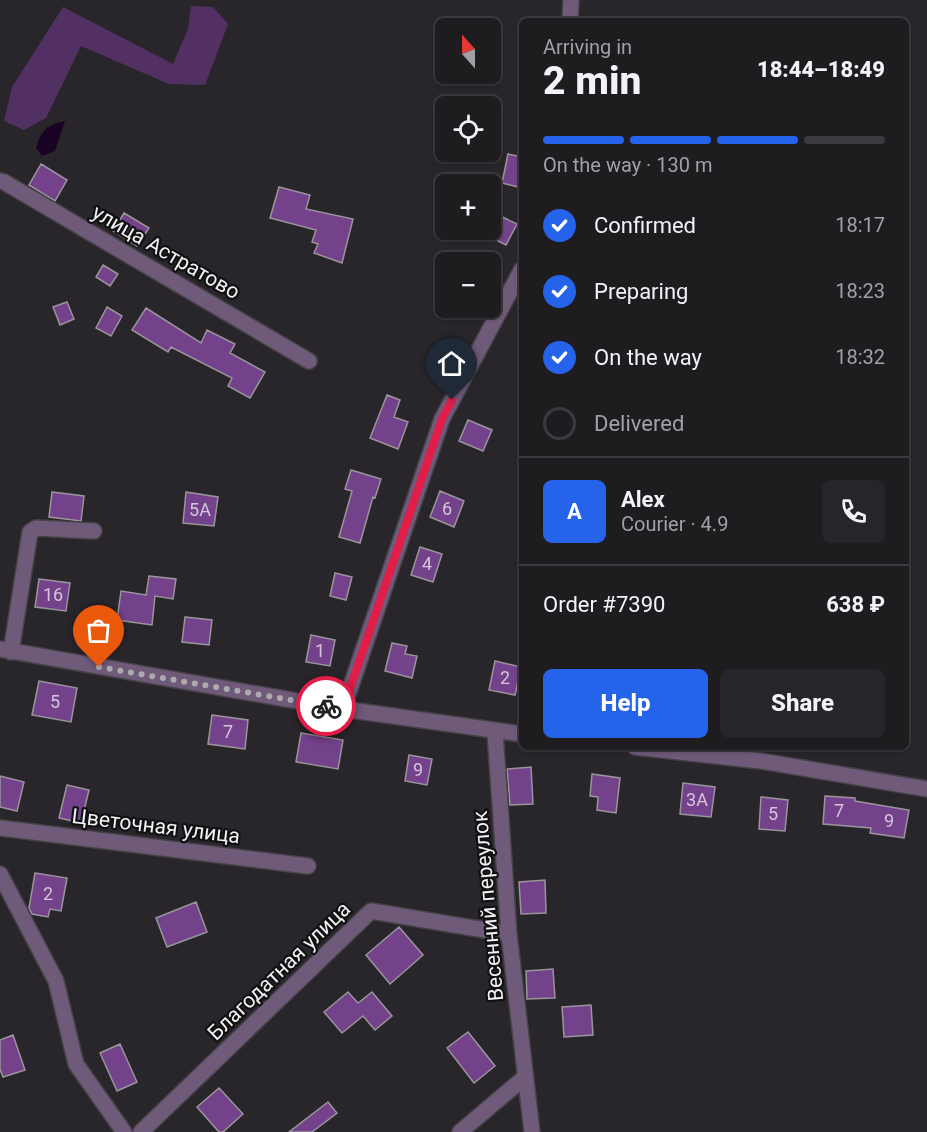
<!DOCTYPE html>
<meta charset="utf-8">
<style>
body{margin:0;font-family:Roboto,sans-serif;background:#272529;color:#f1f3f6;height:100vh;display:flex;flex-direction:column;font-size:22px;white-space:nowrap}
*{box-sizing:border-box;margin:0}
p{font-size:20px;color:#a1a1a5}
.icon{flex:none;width:33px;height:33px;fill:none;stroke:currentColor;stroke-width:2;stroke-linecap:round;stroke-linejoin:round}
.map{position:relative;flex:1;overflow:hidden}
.side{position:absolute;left:519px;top:18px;width:390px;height:732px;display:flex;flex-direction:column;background:#1f1c20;border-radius:9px;box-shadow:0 2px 4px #0004,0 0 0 2px #3c3a3e}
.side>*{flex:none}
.needle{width:39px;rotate:339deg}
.buttons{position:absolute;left:435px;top:18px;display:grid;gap:12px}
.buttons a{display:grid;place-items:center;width:66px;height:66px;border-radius:9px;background:#1f1c20;box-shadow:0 2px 4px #0004,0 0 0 2px #3c3a3e;font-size:30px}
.pin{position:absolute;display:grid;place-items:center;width:51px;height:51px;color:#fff;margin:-62px -26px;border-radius:50% 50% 50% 0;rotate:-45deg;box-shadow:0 0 6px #0007}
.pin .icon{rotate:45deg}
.courier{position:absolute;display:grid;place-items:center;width:60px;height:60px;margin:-30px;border:4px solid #e11d48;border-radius:50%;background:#fff;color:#222;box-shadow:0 2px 8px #0007}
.head em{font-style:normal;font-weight:800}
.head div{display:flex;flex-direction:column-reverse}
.head{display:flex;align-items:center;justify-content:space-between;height:102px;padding:0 24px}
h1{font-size:39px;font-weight:800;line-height:45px}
.bar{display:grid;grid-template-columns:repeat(4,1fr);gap:9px 6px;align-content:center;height:72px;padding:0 24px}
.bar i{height:8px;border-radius:4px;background:#3c3a3e}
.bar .active{background:#2563eb}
.bar p{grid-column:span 4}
.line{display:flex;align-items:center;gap:15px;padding:0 24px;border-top:2px solid #3c3a3e}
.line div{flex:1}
.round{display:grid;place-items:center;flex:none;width:63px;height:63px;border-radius:9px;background:#272529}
ol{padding:0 24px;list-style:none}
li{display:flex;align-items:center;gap:18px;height:66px}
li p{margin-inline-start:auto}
li .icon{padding:6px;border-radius:50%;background:#2563eb;color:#fff;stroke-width:4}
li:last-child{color:#a1a1a5}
li i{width:33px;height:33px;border:3px solid #3c3a3e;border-radius:50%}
.action{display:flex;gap:12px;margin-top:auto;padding:12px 24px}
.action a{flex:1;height:69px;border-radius:9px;background:#2563eb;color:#fff;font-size:24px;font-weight:800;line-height:69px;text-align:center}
.action a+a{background:#272529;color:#f1f3f6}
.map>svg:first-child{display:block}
.green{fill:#533063}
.water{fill:#1a0225}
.building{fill:#73428b;stroke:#99959b;stroke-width:1.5}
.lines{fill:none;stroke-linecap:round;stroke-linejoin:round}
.minor-casing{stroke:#454247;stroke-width:18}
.minor{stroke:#6f5a7a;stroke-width:15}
.done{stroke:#acaaae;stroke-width:6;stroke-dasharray:0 10.8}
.route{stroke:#e11d48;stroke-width:8}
.labels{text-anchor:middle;stroke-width:4.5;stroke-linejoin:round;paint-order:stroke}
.number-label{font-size:18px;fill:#d3c5da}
.street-label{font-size:21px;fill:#f3f1f4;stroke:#111012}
</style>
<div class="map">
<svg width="927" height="1132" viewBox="0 0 927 1132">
<rect width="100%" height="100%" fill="#29262b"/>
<path class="green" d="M191,6L213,7L228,24L205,85L169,84L81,46L46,118L24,130L4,121L12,87L63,7L173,64L188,29Z"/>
<path class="water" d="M65,121L55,151L42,156L36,148C40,131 48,124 65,121Z"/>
<path class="building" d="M508,154L522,157V188L502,183Z
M41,164L67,180L55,201L29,185Z
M279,187L310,195L306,209L353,219L342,263L314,253L318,244L312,242L316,230L270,218Z
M124,213L149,228L137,246L113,231Z
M496,214L517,224L506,245L486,235L490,230Z
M103,265L118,274L110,286L96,277Z
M67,302L74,319L60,325L53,307Z
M107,307L122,316L111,336L96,328Z
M146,308L201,343L207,330L235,344L230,353L265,372L250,398L228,386L232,378L171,347L168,352L132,330Z
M387,395L400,400L394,417L408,422L398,449L370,438Z
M468,420L492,430L483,451L459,441Z
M351,470L381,479L375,498L373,497L360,543L339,537L352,491L345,489Z
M440,491L464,501L454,527L430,517Z
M52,492L84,496L81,521L49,517Z
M186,492L218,497L214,526L183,523Z
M420,547L442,554L433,582L411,575Z
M335,573L352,577L346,600L330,596Z
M149,576L176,579L173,599L155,596L152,625L117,620L121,591L146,595Z
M39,579L70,583L66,611L35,607Z
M185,617L212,620L209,645L182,642Z
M311,635L335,640L330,666L306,662Z
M392,643L407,646L405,654L417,656L412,678L385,671Z
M495,661L521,667L515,695L489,690Z
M39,681L77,688L71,722L32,715Z
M212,715L248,720L245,749L208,744Z
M301,733L343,740L338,769L296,762Z
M409,755L432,759L427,785L405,781Z
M531,767L533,804L510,805L507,769Z
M592,774L620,778L616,813L597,810L598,797L590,796Z
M0,776L24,782L17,811L0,807Z
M683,783L715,787L711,817L680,814Z
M67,785L89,790L81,823L59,818Z
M825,796L855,798V801L909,810L904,838L870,833L871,828L823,824Z
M761,797L788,800L785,831L759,829Z
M35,873L67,878L61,911L50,909L48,917L32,914L29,908Z
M545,880L546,913L521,914L519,882Z
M196,902L207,932L167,947L156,918Z
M399,927L423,955L390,984L366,955Z
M553,969L555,998L527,999L526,971Z
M348,992L358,1003L372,992L392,1016L375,1030L363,1016L342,1033L324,1012Z
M591,1005L593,1035L564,1037L562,1007Z
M468,1032L495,1066L474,1083L447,1048Z
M13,1035L25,1070L3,1077L0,1069V1040Z
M120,1044L137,1082L117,1091L100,1053Z
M219,1088L243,1114L223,1132H219L197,1107Z
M328,1102L337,1113L312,1132H289Z"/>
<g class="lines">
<g class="minor-casing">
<path id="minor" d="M570,21L571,0
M0,181L4,182L309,361
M0,649L343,709L522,734
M11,652L30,532L36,528L94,531
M343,709L442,419L522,269
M495,732L509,934L532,1132
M635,747L761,761L927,789
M0,828L308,866
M0,874L56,981L76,1064L124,1132
M141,1132L371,911L509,934
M460,1132L525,1077"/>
</g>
<use href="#minor" class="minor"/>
</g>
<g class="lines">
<path class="done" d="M99,667L326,706"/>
<path class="route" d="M326,706L343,709L442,419L452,400"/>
</g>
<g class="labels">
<g class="number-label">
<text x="447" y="515">6</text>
<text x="200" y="516">5А</text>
<text x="427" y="570">4</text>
<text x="53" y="601">16</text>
<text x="320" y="657">1</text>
<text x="505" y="684">2</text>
<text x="55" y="708">5</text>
<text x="228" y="738">7</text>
<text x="418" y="776">9</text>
<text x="697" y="806">3А</text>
<text x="839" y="817">7</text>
<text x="773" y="820">5</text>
<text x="889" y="827">9</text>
<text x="48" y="900">2</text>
</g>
<g class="street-label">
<text transform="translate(166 252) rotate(30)" y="7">улица Астратово</text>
<text transform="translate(156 826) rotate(7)" y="7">Цветочная улица</text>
<text transform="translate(488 906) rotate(-95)" y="7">Весенний переулок</text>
<text transform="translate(279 971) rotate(-44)" y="7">Благодатная улица</text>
</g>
</g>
</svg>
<div class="buttons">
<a><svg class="needle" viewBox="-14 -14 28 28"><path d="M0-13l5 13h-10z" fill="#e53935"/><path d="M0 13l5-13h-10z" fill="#a1a1a5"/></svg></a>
<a><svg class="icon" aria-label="locate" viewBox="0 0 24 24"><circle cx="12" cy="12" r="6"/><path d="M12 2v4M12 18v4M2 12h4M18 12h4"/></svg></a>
<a>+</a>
<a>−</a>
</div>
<div class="pin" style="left:99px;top:667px;background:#ea580c"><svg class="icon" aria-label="bag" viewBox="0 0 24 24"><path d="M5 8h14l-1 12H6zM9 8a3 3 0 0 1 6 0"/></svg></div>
<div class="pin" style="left:452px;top:400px;background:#1f2937"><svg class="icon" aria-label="home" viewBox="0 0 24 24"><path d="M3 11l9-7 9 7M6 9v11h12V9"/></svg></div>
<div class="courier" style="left:326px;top:706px"><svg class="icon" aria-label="bike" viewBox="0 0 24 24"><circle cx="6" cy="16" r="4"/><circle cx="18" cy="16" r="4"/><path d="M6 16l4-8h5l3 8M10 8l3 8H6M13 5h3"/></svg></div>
<section class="side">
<div class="head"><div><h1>2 min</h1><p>Arriving in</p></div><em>18:44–18:49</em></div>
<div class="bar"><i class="active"></i><i class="active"></i><i class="active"></i><i></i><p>On the way · 130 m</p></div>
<ol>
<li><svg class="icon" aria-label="check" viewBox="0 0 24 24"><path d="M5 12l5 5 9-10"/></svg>Confirmed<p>18:17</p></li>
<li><svg class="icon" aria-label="check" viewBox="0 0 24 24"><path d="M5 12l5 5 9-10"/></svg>Preparing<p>18:23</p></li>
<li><svg class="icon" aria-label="check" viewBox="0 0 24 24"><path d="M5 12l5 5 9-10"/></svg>On the way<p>18:32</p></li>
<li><i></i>Delivered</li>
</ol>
<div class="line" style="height:108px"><b class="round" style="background:#2563eb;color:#fff">A</b><div><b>Alex</b><p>Courier · 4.9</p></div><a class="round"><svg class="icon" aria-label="phone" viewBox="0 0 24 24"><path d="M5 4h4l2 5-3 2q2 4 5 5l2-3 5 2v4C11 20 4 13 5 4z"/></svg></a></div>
<div class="line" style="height:78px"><div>Order #7390</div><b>638 ₽</b></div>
<div class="action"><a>Help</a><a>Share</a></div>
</section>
</div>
